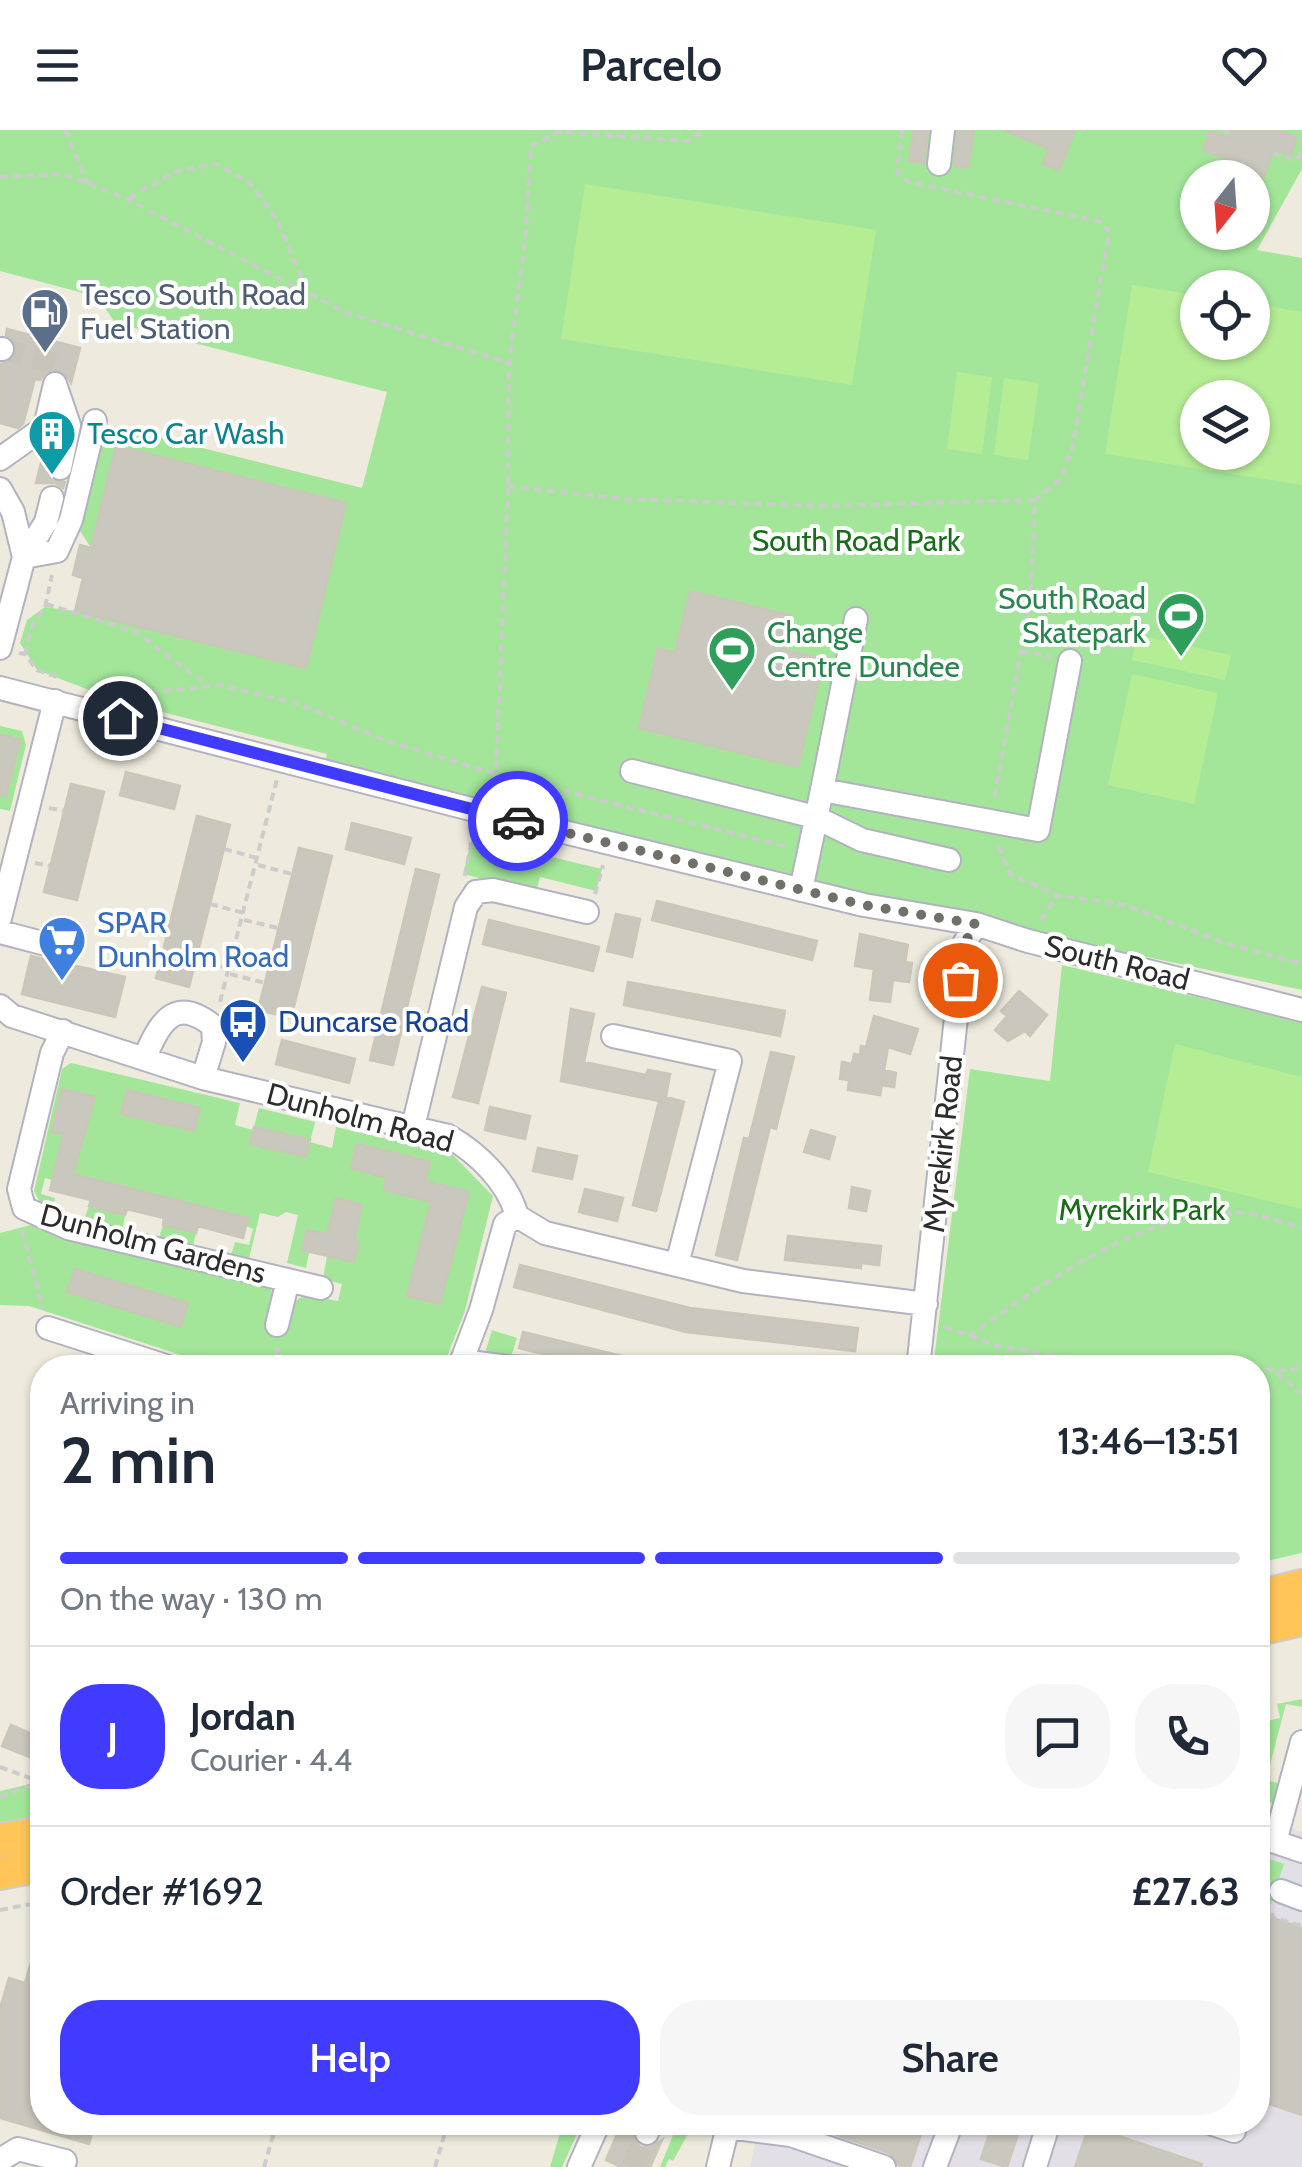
<!DOCTYPE html>
<meta charset="utf-8">
<style>
body{margin:0;font-family:Cabin,sans-serif;background:#f6f6f7;color:#1f2937;height:100vh;display:flex;flex-direction:column;font-size:38px;white-space:nowrap}
*{box-sizing:border-box;margin:0}
p{font-size:32px;color:#747a83}
.icon{flex:none;width:55px;height:55px;fill:none;stroke:currentColor;stroke-width:2;stroke-linecap:round;stroke-linejoin:round}
.map{position:relative;flex:1;overflow:hidden}
.sheet{position:absolute;left:30px;top:1225px;width:1240px;height:780px;display:flex;flex-direction:column;background:#fff;border-radius:40px;box-shadow:0 2px 8px #0004}
.sheet>*{flex:none}
.needle{width:65px;rotate:197deg}
.buttons{position:absolute;left:1180px;top:30px;display:grid;gap:20px}
.buttons a{display:grid;place-items:center;width:90px;height:90px;border-radius:50%;background:#fff;box-shadow:0 2px 8px #0004;font-size:50px}
.pin{position:absolute;display:grid;place-items:center;width:85px;height:85px;color:#fff;margin:-42px;border:5px solid #fff;border-radius:50%;box-shadow:0 2px 10px #0007}
.courier{position:absolute;display:grid;place-items:center;width:100px;height:100px;margin:-50px;border:8px solid #413bff;border-radius:50%;background:#fff;color:#222;box-shadow:0 2px 12px #0007}
.head em{font-style:normal;font-weight:600}
.head div{display:flex;flex-direction:column-reverse}
.head{display:flex;align-items:center;justify-content:space-between;height:170px;padding:0 30px}
h1{font-size:65px;font-weight:600;line-height:75px}
.bar{display:grid;grid-template-columns:repeat(4,1fr);gap:15px 10px;align-content:center;height:120px;padding:0 30px}
.bar i{height:12px;border-radius:8px;background:#e0e1e3}
.bar .selected{background:#413bff}
.bar p{grid-column:span 4}
.line{display:flex;align-items:center;gap:25px;padding:0 30px;border-top:2px solid #e0e1e3}
.line div{flex:1}
.round{display:grid;place-items:center;flex:none;width:105px;height:105px;border-radius:40px;background:#f6f6f7}
.primary-button{display:flex;gap:20px;margin-top:auto;padding:20px 30px}
.primary-button a{flex:1;height:115px;border-radius:40px;background:#413bff;color:#fff;font-size:40px;font-weight:600;line-height:115px;text-align:center}
.primary-button a+a{background:#f6f6f7;color:#1f2937}
header{display:flex;justify-content:space-between;align-items:center;height:130px;padding:0 30px;background:#fff;font-size:45px;font-weight:600}
.map>svg:first-child{display:block}
.industrial{fill:#e3dfe7}
.green{fill:#a3e69a;fill-rule:evenodd}
.pitch{fill:#b5ed95;fill-rule:evenodd}
.building{fill:#cac7be;stroke:#cac7b8;stroke-width:2.5}
.lines{fill:none;stroke-linecap:round;stroke-linejoin:round}
.minor-tunnel{stroke:#c7c5ba;stroke-width:22;stroke-dasharray:22 11;stroke-linecap:butt}
.minor-casing{stroke:#b2b2c0;stroke-width:26}
.highway-casing{stroke:#ccc;stroke-width:36}
.path{stroke:#ccc;stroke-width:4;stroke-dasharray:8 5;stroke-linecap:butt}
.minor{stroke:#fff;stroke-width:22}
.highway{stroke:#ffc559;stroke-width:32}
.done{stroke:#706f6a;stroke-width:10;stroke-dasharray:0 18}
.route{stroke:#413bff;stroke-width:12}
.labels{text-anchor:middle;stroke-width:8;stroke-linejoin:round;paint-order:stroke}
.service-label{font-size:30px;fill:#4e5e75;stroke:#fff;text-anchor:start}
.culture-label{font-size:30px;fill:#0d838f;stroke:#fff;text-anchor:start}
.park-label{font-size:30px;fill:#196d1a;stroke:#fff}
.leisure-label{font-size:30px;fill:#27864d;stroke:#fff;text-anchor:end}
.shop-label{font-size:30px;fill:#366cbe;stroke:#fff;text-anchor:start}
.street-label{font-size:30px;fill:#2c2c2c;stroke:#fff}
.transit-label{font-size:30px;fill:#164399;stroke:#fff;text-anchor:start}
</style>
<header><svg class="icon" aria-label="menu" viewBox="0 0 24 24"><path d="M4 6h16M4 12h16M4 18h16"/></svg>Parcelo<svg class="icon" aria-label="heart" viewBox="0 0 24 24"><path d="M12 20l-8-8c-3-5 5-10 8-4 3-6 11-1 8 4z"/></svg></header>
<div class="map">
<svg width="1302" height="2037" viewBox="0 0 1302 2037">
<rect width="100%" height="100%" fill="#eeebde"/>
<path class="industrial" d="M1258,1687L1302,1702V2037H750L759,1993L1258,1992Z"/>
<path class="green" d="M0,0H1302V39L1257,120L1302,128V860L1128,823L1028,811L323,641L327,624L115,570L37,540L20,513L27,490L45,477L75,481L116,317L91,418L77,396L100,302L110,295L362,358L387,262L115,193L98,167L0,141ZM1198,48H1252V102H1198ZM1198,158H1252V212H1198ZM1198,268H1252V322H1198Z
M0,596L22,601L26,615L10,681L0,679Z
M472,708L602,739L596,761L540,747L536,762L463,744Z
M1062,835L1302,892V1423L1258,1433V1238H933L970,939L1050,951Z
M71,933L240,973L235,995L253,1000L259,978L315,992L310,1012L332,1018L336,997L452,1024L493,1066L465,1181L443,1237H218L29,1176L0,1175V1103L31,1095L262,1152L271,1159L273,1169L292,1175L299,1168L311,1166L338,1171L342,1154L323,1149L327,1126L309,1122L306,1138L287,1133L298,1085L286,1082L278,1087L260,1083L249,1129L244,1132L231,1125L235,1112L249,1115L253,1099L246,1096L248,1087L196,1075L182,1099L196,1103L193,1117L159,1108L163,1095L177,1098L176,1069L125,1057L123,1066L115,1065L111,1082L125,1086L122,1100L84,1090L89,1076L104,1079L55,1040L52,1050L45,1048L41,1064L55,1068L53,1077L41,1074L34,1061L62,939Z
M492,1200L517,1208L509,1233L483,1230Z
M1302,1569V1577L1286,1574L1266,1650L1278,1653L1273,1673L1258,1670L1262,1649L1258,1593L1280,1588L1277,1574Z
M42,1651V1689L0,1697V1661Z
M1258,1725L1284,1734L1271,1774L1258,1769Z
M563,1993H582L562,2037H550Z
M678,1993H694L673,2031L669,2029L665,2037H660Z"/>
<path class="pitch" d="M585,54L876,100L852,255L561,209Z
M1132,155L1197,165L1198,212H1252L1253,174L1302,182V355L1105,324ZM1198,268H1252V322H1198Z
M957,242L992,247L982,324L947,319Z
M1004,248L1039,253L1028,330L994,325Z
M1137,505L1231,525L1225,550L1132,530Z
M1132,544L1218,563L1194,674L1108,655Z
M1175,914L1302,947V1079L1148,1042Z"/>
<path class="building" d="M914,0H928L924,33L909,31Z
M958,0H974L968,38L954,36Z
M1004,0H1075L1059,40L1043,34L1049,19Z
M1232,0H1277L1297,8L1291,25L1274,19L1263,48H1245L1249,37L1203,20L1210,1L1229,8Z
M7,199L80,218L71,253L66,244L57,239L45,243L40,250L35,249L23,294L18,298L0,293V234L10,231L17,220L14,211L6,205Z
M116,316L346,373L306,538L75,481L83,448L73,445L80,415L91,418Z
M41,333L45,334L51,350L65,352L63,358L55,353H36Z
M690,461L793,486L785,520L824,529L798,637L639,598L658,518L675,523Z
M0,605L20,610L6,666L0,665Z
M126,642L180,656L174,679L120,665Z
M71,654L104,662L77,770L44,762Z
M197,686L230,695L189,857L156,848Z
M352,693L411,708L404,734L346,719Z
M299,718L332,726L291,888L258,880Z
M416,739L439,745L393,935L370,930Z
M657,771L817,811L812,830L652,790Z
M616,784L640,789L632,827L607,821Z
M489,790L599,817L593,841L483,814Z
M860,804L908,815L905,832L912,833L909,852L893,850L890,872L870,870L874,839L855,836Z
M31,826L125,847L115,887L22,864Z
M628,852L785,881L780,906L624,875Z
M482,857L506,863L478,973L453,967Z
M1019,861L1047,885L1030,906L1025,901L1008,911L995,900L1007,886L1001,881Z
M571,879L594,884L584,932L646,945L648,940L670,944L666,967L684,972L656,1081L633,1075L659,971L561,951Z
M874,886L918,899L910,924L888,917L884,940L896,943L894,957L882,955L880,965L848,960L849,950L840,949L842,932L852,934L854,924L860,925L861,916L866,917Z
M282,910L355,929L349,953L276,934Z
M771,922L794,927L776,999L770,997L737,1130L716,1125L744,1008L749,1009Z
M62,959L95,967L73,1044L248,1088L243,1108L198,1096L196,1103L163,1095L164,1088L127,1079L125,1085L89,1076L91,1070L50,1060L63,1004L52,1002Z
M127,960L200,978L194,1001L121,984Z
M490,977L530,986L525,1009L485,1000Z
M254,997L310,1010L306,1027L250,1014Z
M811,1000L835,1007L829,1029L804,1022Z
M357,1014L430,1032L425,1051L469,1062L440,1174L407,1166L431,1072L384,1060L387,1048L351,1038Z
M538,1018L577,1026L572,1049L533,1041Z
M852,1057L870,1061L866,1081L849,1078Z
M585,1059L623,1068L617,1091L579,1082Z
M336,1068L362,1075L354,1111L359,1112L354,1132L302,1120L307,1100L327,1105Z
M788,1106L881,1116L879,1135L861,1133V1138L785,1130Z
M520,1135L690,1178L858,1198L855,1221L686,1202L588,1176L514,1157Z
M75,1139L188,1173L181,1197L67,1162Z
M523,1202L642,1231L641,1238H599L519,1218Z
M11,1595L42,1608V1632L2,1616Z
M1258,1783L1302,1798V1985L1258,1970Z
M38,1809H42V1992H95L89,2014L0,1988V1878L9,1848L25,1853Z
M842,1992H925L910,2037L899,2035L889,2023L837,2005Z
M993,1992H1022L1007,2037L981,2029Z
M622,1993L633,1997V2007L641,2017H651L662,2010L650,2037H621L606,2030Z
M1089,1996L1202,2034L1201,2037H1075Z"/>
<g class="lines">
<path class="minor-tunnel" d="M2,219L60,235L55,254
M632,2037L647,2003"/>
<g class="minor-casing">
<path id="minor" d="M939,34L943,0
M0,219H2
M55,254L69,295L60,338
M0,329L45,297L55,254
M0,359L13,382L24,427L0,518
M24,427L57,421L71,390L95,291
M24,427L46,392L52,368
M0,558L494,685L864,775L976,794L1028,811L1302,880
M632,641L815,687L862,710L949,730
M822,660L856,489
M801,760L822,660L1038,700L1070,531
M0,788L55,571
M0,802L46,814
M0,876L12,886L203,948L448,1006C478,1023 508,1052 517,1086L545,1103L743,1151L926,1174
M63,901L52,923L19,1059L24,1078L68,1098L321,1158
M613,906L730,931L677,1134
M144,929C159,895 173,864 213,896L214,912L203,948
M413,997L466,777L476,762L493,760L587,782
M277,1195L288,1150
M48,1198L172,1238
M461,1231L509,1237L540,1238
M459,1238L481,1180L505,1094L517,1086
M918,1238L964,814L976,794
M1258,1706L1302,1721
M1275,1712L1302,1612
M1281,1761L1302,1769
M1207,1992L1234,2001
M728,1997L791,2005L884,2037
M647,2003L651,1992
M0,2030L18,2019L65,2031
M579,2037L599,1992
M718,2037L729,1992
M935,2037L952,1992
M1035,2037L1049,1992"/>
</g>
<g class="highway-casing">
<path id="highway" d="M1258,1467L1302,1456
M1258,1499L1302,1489
M0,1710L42,1703
M0,1743L42,1735"/>
</g>
<path class="path" d="M65,0L88,54
M902,0L897,43L909,52L1098,91L1109,101L1072,319L1061,349L1035,370L1030,471L994,669
M1222,0L1231,3
M1273,23L1296,31L1302,21
M0,47L63,44L127,69L344,182L509,233
M129,68L174,42L216,34L249,52L277,90L308,163
M508,356L625,369L822,376L1035,370
M46,474L136,502L208,556
M1085,515L1128,517
M1021,521L1051,527
M19,523L25,524L37,540L60,548
M25,524L33,494L45,477L52,445
M112,562L131,565L220,555L299,574L384,610L496,644L788,717
M495,665L508,356L509,233L525,110L531,16L559,2L688,11L705,0
M49,678L64,681
M999,716L1010,744L1057,765L1125,775L1228,814L1302,834
M224,719L257,728
M35,733L50,736
M258,735L292,744
M465,746L473,702
M595,764L603,735
M210,774L244,783
M244,790L278,798
M1041,790L1057,765
M196,829L230,839
M230,844L265,853
M220,872L277,649
M22,1101L43,1179
M945,1197L998,1216L1075,1229L1230,1230L1274,1241L1302,1263
M969,1206C1046,1152 1143,1079 1242,1083C1261,1084 1283,1093 1302,1098
M274,1238L278,1217
M1277,1241L1302,1238
M0,1637L38,1651
M0,1667L42,1651
M0,1780L42,1772
M1273,1783L1272,1787L1302,1796
M264,2037L277,1992
M435,2037L448,1992"/>
<use href="#minor" class="minor"/>
<use href="#highway" class="highway"/>
</g>
<g class="lines">
<path class="done" d="M518,691L864,775L976,794L964,814L960,850"/>
<path class="route" d="M120,588L518,691"/>
</g>
<defs>
<g id="fuel-pin" transform="scale(2.5)"><path d="M0 17L-7.5 6A9.5 9.5 0 1 1 7.5 6Z" fill="#5c6f8a" stroke="#fff"/><path d="M-5.5-6h7V0h2V4h1.3V-2.5L3-4.5l.8-.8L6-3V5H2.5V1h-1V6h-7ZM-4.2-4.7v3.2H.2V-4.7Z" fill="#fff"/></g>
<g id="building-pin" transform="scale(2.5)"><path d="M0 17L-7.5 6A9.5 9.5 0 1 1 7.5 6Z" fill="#0f9aa8" stroke="#fff"/><path d="M-4-6H4V6H1V3H-1V6H-4ZM-2.5-4.3h1.7v1.8h-1.7ZM.8-4.3h1.7v1.8H.8ZM-2.5-1h1.7V.8h-1.7ZM.8-1h1.7V.8H.8Z" fill="#fff"/></g>
<g id="stadium-pin" transform="scale(2.5)"><path d="M0 17L-7.5 6A9.5 9.5 0 1 1 7.5 6Z" fill="#2e9e5b" stroke="#fff"/><path d="M0-5a6.5 5 0 1 0 0 10a6.5 5 0 1 0 0-10ZM-3.5-1.8h7v3.6h-7Z" fill="#fff"/></g>
<g id="supermarket-pin" transform="scale(2.5)"><path d="M0 17L-7.5 6A9.5 9.5 0 1 1 7.5 6Z" fill="#3f7fe0" stroke="#fff"/><path d="M-6-5.5h2.5l.6 2H6L4.5 2H-2.5L-4.4-4H-6ZM-1.5 3.2a1.3 1.3 0 1 0 .1 0ZM3 3.2a1.3 1.3 0 1 0 .1 0Z" fill="#fff"/></g>
<g id="bus-pin" transform="scale(2.5)"><path d="M0 17L-7.5 6A9.5 9.5 0 1 1 7.5 6Z" fill="#1a4fb4" stroke="#fff"/><path d="M-5-6H5V4H4V6H2V4H-2V6H-4V4H-5ZM-3.5-4V0h7V-4ZM-3.5 1.2v1.5H-2V1.2ZM2 1.2v1.5H3.5V1.2Z" fill="#fff"/></g>
</defs>
<g fill-rule="evenodd">
<use href="#fuel-pin" x="45" y="182"/>
<use href="#building-pin" x="52" y="304"/>
<use href="#stadium-pin" x="1181" y="486"/>
<use href="#stadium-pin" x="732" y="520"/>
<use href="#supermarket-pin" x="62" y="810"/>
<use href="#bus-pin" x="243" y="892"/>
</g>
<g class="labels">
<g class="service-label">
<text x="80" y="175">Tesco South Road<tspan x="80" dy="34">Fuel Station</tspan></text>
</g>
<g class="culture-label">
<text x="87" y="314">Tesco Car Wash</text>
</g>
<g class="park-label">
<text x="856" y="421">South Road Park</text>
<text x="1142" y="1090">Myrekirk Park</text>
</g>
<g class="leisure-label">
<text x="1146" y="479">South Road<tspan x="1146" dy="34">Skatepark</tspan></text>
<text x="767" y="513" text-anchor="start">Change<tspan x="767" dy="34">Centre Dundee</tspan></text>
</g>
<g class="shop-label">
<text x="97" y="803">SPAR<tspan x="97" dy="34">Dunholm Road</tspan></text>
</g>
<g class="street-label">
<text transform="translate(1117 833) rotate(14)" y="10">South Road</text>
<text transform="translate(360 988) rotate(15)" y="10">Dunholm Road</text>
<text transform="translate(943 1014) rotate(-84)" y="10">Myrekirk Road</text>
<text transform="translate(153 1114) rotate(15)" y="10">Dunholm Gardens</text>
</g>
<g class="transit-label">
<text x="278" y="902">Duncarse Road</text>
</g>
</g>
</svg>
<div class="buttons">
<a><svg class="needle" viewBox="-14 -14 28 28"><path d="M0-13l5 13h-10z" fill="#e53935"/><path d="M0 13l5-13h-10z" fill="#747a83"/></svg></a>
<a><svg class="icon" aria-label="locate" viewBox="0 0 24 24"><circle cx="12" cy="12" r="6"/><path d="M12 2v4M12 18v4M2 12h4M18 12h4"/></svg></a>
<a><svg class="icon" aria-label="layers" viewBox="0 0 24 24"><path d="M12 4l9 5-9 5-9-5zM3 14l9 5 9-5"/></svg></a>
</div>
<div class="pin" style="left:960px;top:850px;background:#ea580c"><svg class="icon" aria-label="bag" viewBox="0 0 24 24"><path d="M5 8h14l-1 12H6zM9 8a3 3 0 0 1 6 0"/></svg></div>
<div class="pin" style="left:120px;top:588px;background:#1f2937"><svg class="icon" aria-label="home" viewBox="0 0 24 24"><path d="M3 11l9-7 9 7M6 9v11h12V9"/></svg></div>
<div class="courier" style="left:518px;top:691px"><svg class="icon" aria-label="car" viewBox="0 0 24 24"><path d="M5 17H2v-5l4-1 3-4h7l3 4 3 1v5h-3M9 17h6M6 11h13"/><circle cx="7" cy="17" r="2"/><circle cx="17" cy="17" r="2"/></svg></div>
<section class="sheet">
<div class="head"><div><h1>2 min</h1><p>Arriving in</p></div><em>13:46–13:51</em></div>
<div class="bar"><i class="selected"></i><i class="selected"></i><i class="selected"></i><i></i><p>On the way · 130 m</p></div>
<div class="line" style="height:180px"><b class="round" style="background:#413bff;color:#fff">J</b><div><b>Jordan</b><p>Courier · 4.4</p></div><a class="round"><svg class="icon" aria-label="chat" viewBox="0 0 24 24"><path d="M4 5h16v11H9l-5 4z"/></svg></a><a class="round"><svg class="icon" aria-label="phone" viewBox="0 0 24 24"><path d="M5 4h4l2 5-3 2q2 4 5 5l2-3 5 2v4C11 20 4 13 5 4z"/></svg></a></div>
<div class="line" style="height:130px"><div>Order #1692</div><b>£27.63</b></div>
<div class="primary-button"><a>Help</a><a>Share</a></div>
</section>
</div>
